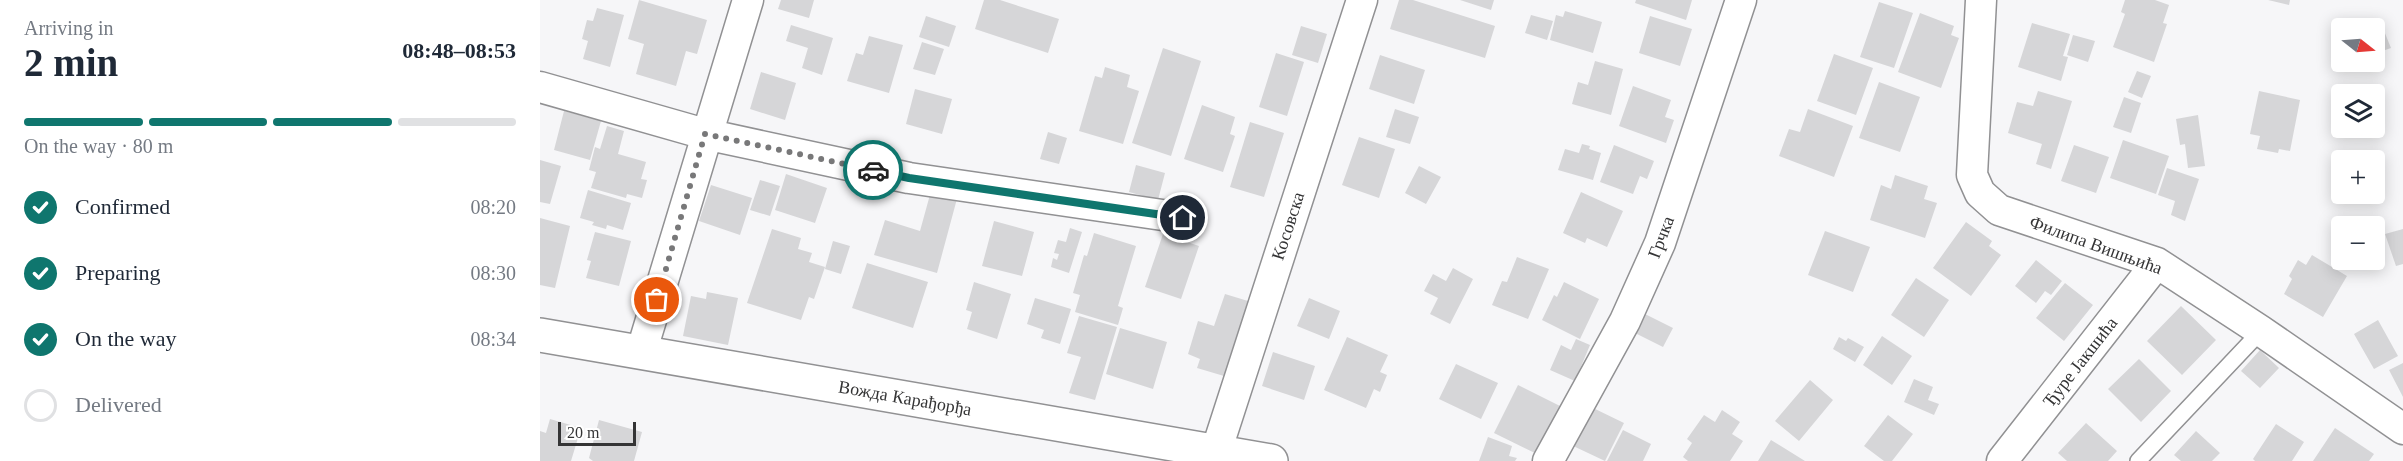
<!DOCTYPE html>
<meta charset="utf-8">
<style>
body{margin:0;font-family:"Times New Roman",serif;background:#f2f2f3;color:#1f2937;height:100vh;display:flex;flex-direction:column;font-size:22px;white-space:nowrap}
*{box-sizing:border-box;margin:0}
p{font-size:20px;color:#747a83}
.icon{flex:none;width:33px;height:33px;fill:none;stroke:currentColor;stroke-width:2;stroke-linecap:round;stroke-linejoin:round}
.map{position:relative;flex:1;overflow:hidden}
.details{display:flex;flex-direction:column;background:#fff;width:540px}
.details>*{flex:none}
.needle{width:39px;rotate:107deg}
.tools{position:absolute;left:1791px;top:18px;display:grid;gap:12px}
.tools a{display:grid;place-items:center;width:54px;height:54px;border-radius:6px;background:#fff;box-shadow:0 3px 15px #0003;font-size:30px}
.scale{position:absolute;left:18px;bottom:15px;width:78px;box-sizing:border-box;padding-left:6px;border:3px solid #343435;border-top:0;font-size:16px;line-height:21px;white-space:nowrap;color:#343435;-webkit-text-stroke:4px #fff;paint-order:stroke}
.pin{position:absolute;display:grid;place-items:center;width:51px;height:51px;color:#fff;margin:-26px;border:3px solid #fff;border-radius:50%;box-shadow:0 2px 6px #0007}
.courier{position:absolute;display:grid;place-items:center;width:60px;height:60px;margin:-30px;border:4px solid #0f766e;border-radius:50%;background:#fff;color:#222;box-shadow:0 2px 8px #0007}
.head em{font-style:normal;font-weight:800}
.head div{display:flex;flex-direction:column-reverse}
.head{display:flex;align-items:center;justify-content:space-between;height:102px;padding:0 24px}
h1{font-size:39px;font-weight:800;line-height:45px}
.bar{display:grid;grid-template-columns:repeat(4,1fr);gap:9px 6px;align-content:center;height:72px;padding:0 24px}
.bar i{height:8px;border-radius:4px;background:#e0e1e3}
.bar .active{background:#0f766e}
.bar p{grid-column:span 4}
ol{padding:0 24px;list-style:none}
li{display:flex;align-items:center;gap:18px;height:66px}
li p{margin-inline-start:auto}
li .icon{padding:6px;border-radius:50%;background:#0f766e;color:#fff;stroke-width:4}
li:last-child{color:#747a83}
li i{width:33px;height:33px;border:3px solid #e0e1e3;border-radius:50%}
main{display:flex;flex:1;min-height:0}
.map>svg:first-child{display:block}
.building{fill:#d6d6d8}
.lines{fill:none;stroke-linecap:round;stroke-linejoin:round}
.lane-casing{stroke:#919193;stroke-width:18}
.street-casing{stroke:#919193;stroke-width:33}
.secondary-casing{stroke:#919193;stroke-width:36}
.lane{stroke:#fff;stroke-width:15}
.street{stroke:#fff;stroke-width:30}
.secondary{stroke:#fff;stroke-width:33}
.done{stroke:#787879;stroke-width:6;stroke-dasharray:0 10.8}
.route{stroke:#0f766e;stroke-width:8}
.labels{text-anchor:middle;stroke-width:6;stroke-linejoin:round;paint-order:stroke}
.street-label{font-size:18px;fill:#343435;stroke:#fff}
</style>
<main>
<section class="details">
<div class="head"><div><h1>2 min</h1><p>Arriving in</p></div><em>08:48–08:53</em></div>
<div class="bar"><i class="active"></i><i class="active"></i><i class="active"></i><i></i><p>On the way · 80 m</p></div>
<ol>
<li><svg class="icon" aria-label="check" viewBox="0 0 24 24"><path d="M5 12l5 5 9-10"/></svg>Confirmed<p>08:20</p></li>
<li><svg class="icon" aria-label="check" viewBox="0 0 24 24"><path d="M5 12l5 5 9-10"/></svg>Preparing<p>08:30</p></li>
<li><svg class="icon" aria-label="check" viewBox="0 0 24 24"><path d="M5 12l5 5 9-10"/></svg>On the way<p>08:34</p></li>
<li><i></i>Delivered</li>
</ol>
</section>
<div class="map">
<svg width="1863" height="461" viewBox="0 0 1863 461">
<rect width="100%" height="100%" fill="#f6f6f8"/>
<path class="building" d="M99,0L167,20L157,54L146,51L136,86L96,74L104,44L88,39Z
M241,0H274L269,18L238,9Z
M444,0H460L519,19L508,53L435,29Z
M859,0H873L955,26L945,58L850,29Z
M920,0H954L951,10Z
M1096,0H1152L1146,20L1095,3Z
M1585,0H1615L1629,5L1623,23L1627,24L1614,62L1573,47L1585,14L1581,12Z
M1728,0H1750L1749,5Z
M1339,2L1373,13L1354,68L1320,57Z
M57,8L84,15L70,67L43,59L48,41L42,39L47,20L53,21Z
M1025,11L1062,22L1053,53L1010,40L1016,15L1023,17Z
M1380,13L1414,26L1411,35L1419,38L1401,88L1358,72Z
M991,15L1013,21L1007,40L985,33Z
M386,16L416,26L409,47L379,37Z
M1110,16L1152,29L1140,66L1099,53Z
M1840,21L1851,48L1834,54V28H1821Z
M1492,23L1530,34L1523,56L1528,57L1521,81L1478,67Z
M251,25L293,38L282,75L262,68L268,48L246,41Z
M761,26L787,34L778,63L752,55Z
M1533,35L1555,41L1548,62L1527,55Z
M329,36L363,45L349,93L307,81L316,53L323,55Z
M382,42L404,49L395,75L373,69Z
M623,48L661,61L631,156L592,143Z
M736,53L764,62L747,116L719,107Z
M1294,54L1333,68L1316,115L1277,101Z
M840,55L885,70L874,104L829,89Z
M1055,61L1083,69L1071,115L1032,104L1038,82L1048,85Z
M565,67L590,75L587,87L599,91L583,144L539,131L555,76L562,78Z
M1597,71L1611,76L1602,98L1588,92Z
M221,72L256,83L245,120L210,109Z
M1339,82L1380,97L1360,152L1319,138Z
M1093,86L1131,100L1125,117L1134,120L1126,143L1079,126Z
M375,89L412,99L402,134L366,124Z
M1498,91L1532,101L1511,169L1496,164L1502,144L1468,133L1477,102L1493,106Z
M1719,91L1760,100L1750,151L1739,149L1738,153L1717,149L1720,136L1710,134Z
M1584,97L1601,103L1591,133L1573,127Z
M662,105L695,117L690,134L695,136L683,172L644,159Z
M855,109L879,117L870,144L846,137Z
M1268,109L1313,126L1294,177L1239,156L1249,129L1260,132Z
M24,111L61,121L50,160L14,150Z
M1658,115L1665,166L1648,168L1645,144L1640,145L1636,119Z
M710,122L744,133L724,197L690,187Z
M67,126L84,131L78,154L106,162L101,179L107,180L102,198L87,194L86,198L51,188L56,172L49,170L55,147L60,149Z
M508,132L527,138L519,164L500,159Z
M819,137L855,149L839,198L802,185Z
M1583,140L1629,156L1616,194L1570,178Z
M1042,144L1050,146L1049,149L1061,153L1053,180L1018,170L1025,149L1039,153Z
M1074,145L1114,161L1107,179L1100,176L1093,194L1060,182Z
M1534,145L1569,157L1556,193L1521,181Z
M0,160L21,166L10,204L0,202Z
M596,165L625,173L618,200L589,192Z
M879,166L901,177L886,204L865,193Z
M1627,168L1659,179L1645,221L1631,215L1635,201L1618,195Z
M246,174L287,188L275,223L235,210Z
M1355,175L1388,186L1384,199L1397,203L1385,238L1330,220L1341,185L1351,189Z
M220,180L240,186L230,216L210,210Z
M171,185L212,198L200,235L159,221Z
M48,190L91,203L83,230L67,225L66,229L52,225L54,222L40,218Z
M391,191L418,195L397,273L334,255L345,220L380,231Z
M1041,192L1083,211L1067,247L1047,238L1045,243L1023,233Z
M0,218L30,226L15,288L0,285Z
M454,221L494,232L482,276L442,266Z
M1426,222L1452,241L1449,246L1461,255L1431,296L1393,268Z
M530,228L542,232L529,273L511,267L513,258L517,260L519,254L514,253L518,240L526,242Z
M232,229L261,238L258,249L272,253L269,262L285,267L274,299L269,297L261,320L207,303Z
M1863,229V264L1856,266L1845,234Z
M1285,231L1330,247L1313,292L1268,275Z
M55,232L91,241L79,286L46,278L51,261L47,260Z
M554,233L596,246L578,306L583,308L578,325L535,312L540,295L533,293L544,255L547,256Z
M623,234L659,246L641,299L605,287Z
M293,241L310,246L301,274L285,269Z
M1772,255L1807,276L1783,317L1744,294L1752,279L1749,276L1758,260L1766,265Z
M977,257L1009,269L988,319L952,305L962,281L967,282Z
M1496,260L1522,281L1511,295L1505,291L1496,303L1475,286Z
M327,263L388,282L373,328L312,308Z
M913,268L933,279L910,324L890,314L898,298L884,291L893,274L906,281Z
M1376,278L1409,300L1384,337L1351,315Z
M434,282L471,294L457,339L427,329L432,312L426,310Z
M1024,282L1059,299L1040,339L1002,320L1014,295L1017,297Z
M1525,283L1553,305L1524,341L1496,318Z
M167,292L198,298L188,345L143,336L151,296L166,299Z
M685,294L708,301L684,376L657,368L660,359L648,354L658,321L674,326Z
M495,298L531,309L520,344L501,338L504,330L487,324Z
M769,298L800,311L789,339L757,326Z
M1641,306L1676,340L1642,375L1607,341Z
M1105,314L1133,328L1123,347L1095,333Z
M539,316L577,327L555,400L529,393L541,357L527,353Z
M1838,320L1858,356L1834,369L1814,334Z
M580,328L627,342L613,389L566,374Z
M1342,336L1372,356L1352,385L1323,365Z
M807,337L848,355L840,372L847,375L840,392L834,389L826,408L784,390Z
M1299,337L1306,341L1308,338L1324,347L1315,362L1293,349Z
M1036,339L1050,345L1035,381L1010,370L1021,345L1031,350Z
M1720,350L1739,368L1720,388L1701,371Z
M733,352L775,366L764,400L722,386Z
M1599,359L1631,391L1601,422L1568,389Z
M1863,363V397L1849,370Z
M916,364L958,383L941,419L899,399Z
M1374,379L1393,387L1388,400L1399,404L1394,415L1364,402Z
M1270,380L1293,400L1259,441L1235,421Z
M978,385L1020,406L997,454L954,433Z
M1049,406L1084,423L1065,461L1029,444Z
M1182,410L1200,422L1192,434L1203,441L1190,461H1148L1143,457L1152,443L1147,439L1164,415L1175,422Z
M1348,415L1373,434L1352,461H1344L1324,446Z
M10,419L41,428L31,461H0V431L6,433Z
M59,420L102,432L94,461H53L49,458Z
M1546,423L1577,451L1568,461H1527L1518,453Z
M1736,424L1764,442L1752,461H1715L1713,459Z
M1795,428L1834,454L1829,461H1773Z
M1083,430L1111,444L1103,461H1067Z
M1656,431L1680,453L1672,461H1641L1634,455Z
M948,437L972,446L969,456L977,458L975,461H939Z
M1231,440L1265,461H1218Z"/>
<g class="lines">
<g class="lane-casing">
<path id="lane" d="M1598,461L1721,331"/>
</g>
<g class="street-casing">
<path id="street" d="M1441,0L1432,175L1440,193L1459,210L1617,263L1721,331L1863,429
M0,87L165,134L369,178L643,218
M101,353L208,0
M673,461L822,0
M1008,461L1085,321L1120,243L1201,0
M1462,461L1617,263"/>
</g>
<g class="secondary-casing">
<path id="secondary" d="M0,335L731,461"/>
</g>
<use href="#lane" class="lane"/>
<use href="#street" class="street"/>
<use href="#secondary" class="secondary"/>
</g>
<g class="lines">
<path class="done" d="M117,300L165,134L333,170"/>
<path class="route" d="M333,170L369,178L643,218"/>
</g>
<g class="labels">
<g class="street-label">
<text transform="translate(748 226) rotate(-72)" y="6">Косовска</text>
<text transform="translate(1121 237) rotate(-69)" y="6">Грчка</text>
<text transform="translate(1556 245) rotate(20)" y="6">Филипа Вишњића</text>
<text transform="translate(1540 362) rotate(-52)" y="6">Ђуре Јакшића</text>
<text transform="translate(365 398) rotate(10)" y="6">Вожда Карађорђа</text>
</g>
</g>
</svg>
<div class="tools">
<a><svg class="needle" viewBox="-14 -14 28 28"><path d="M0-13l5 13h-10z" fill="#e53935"/><path d="M0 13l5-13h-10z" fill="#747a83"/></svg></a>
<a><svg class="icon" aria-label="layers" viewBox="0 0 24 24"><path d="M12 4l9 5-9 5-9-5zM3 14l9 5 9-5"/></svg></a>
<a>+</a>
<a>−</a>
</div>
<div class="scale">20 m</div>
<div class="pin" style="left:117px;top:300px;background:#ea580c"><svg class="icon" aria-label="bag" viewBox="0 0 24 24"><path d="M5 8h14l-1 12H6zM9 8a3 3 0 0 1 6 0"/></svg></div>
<div class="pin" style="left:643px;top:218px;background:#1f2937"><svg class="icon" aria-label="home" viewBox="0 0 24 24"><path d="M3 11l9-7 9 7M6 9v11h12V9"/></svg></div>
<div class="courier" style="left:333px;top:170px"><svg class="icon" aria-label="car" viewBox="0 0 24 24"><path d="M5 17H2v-5l4-1 3-4h7l3 4 3 1v5h-3M9 17h6M6 11h13"/><circle cx="7" cy="17" r="2"/><circle cx="17" cy="17" r="2"/></svg></div>
</div>
</main>
